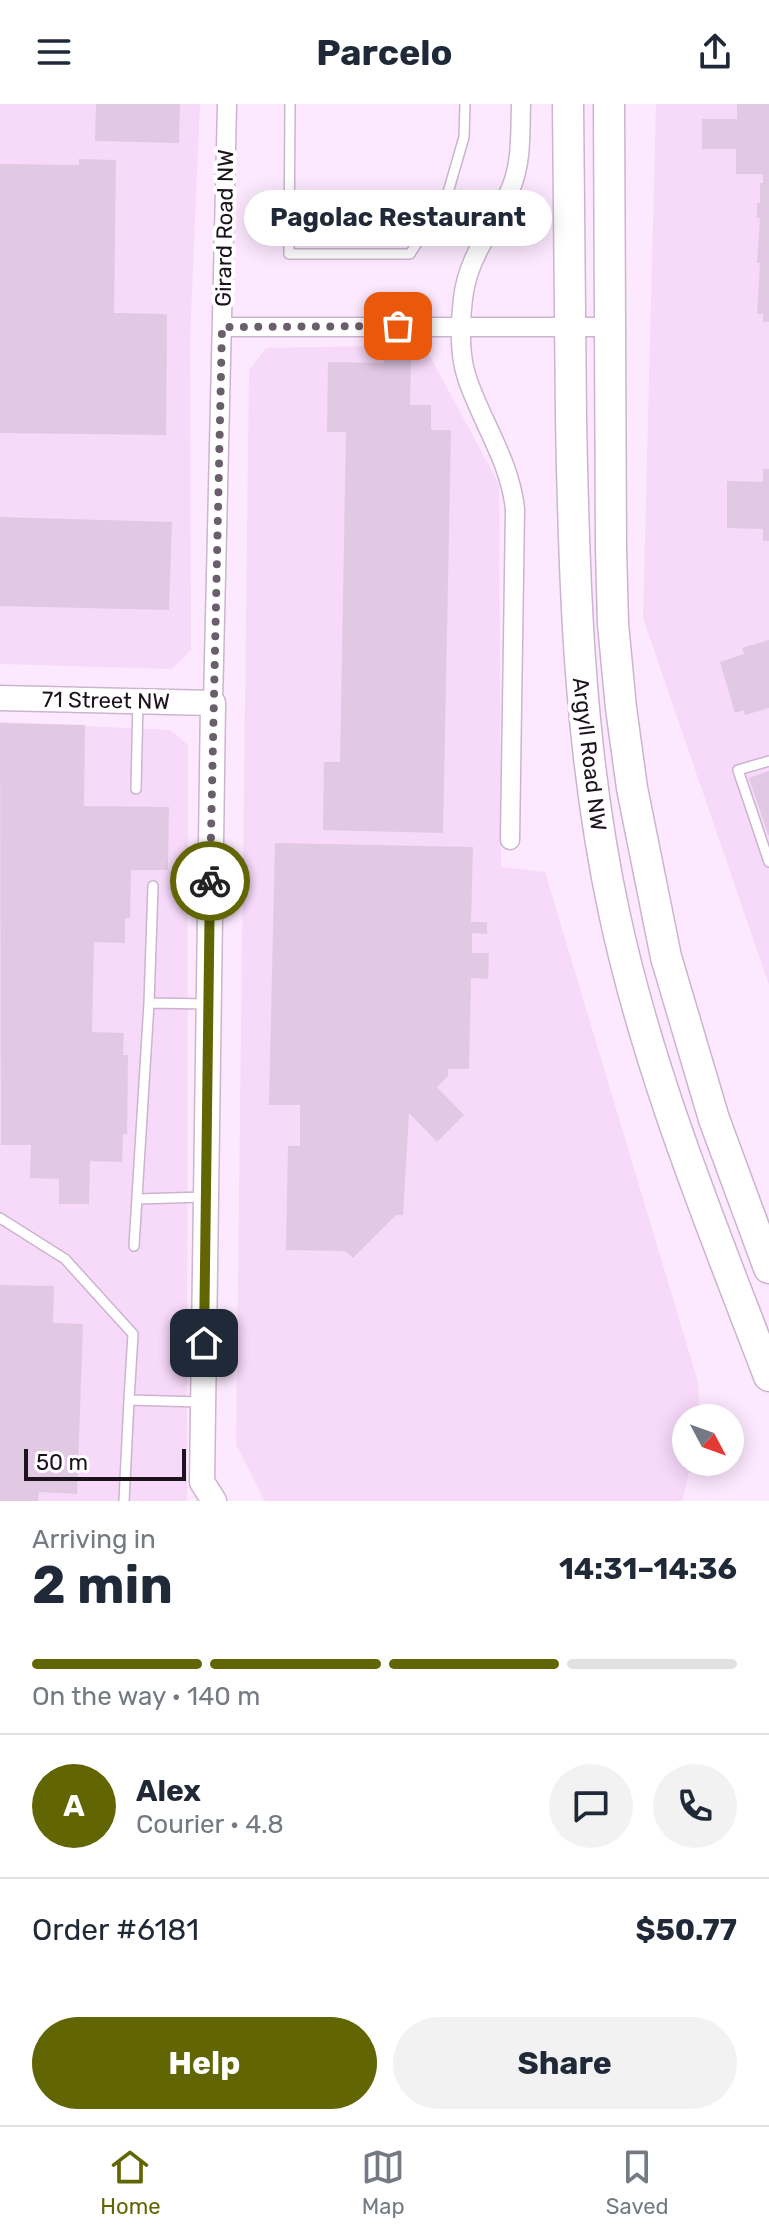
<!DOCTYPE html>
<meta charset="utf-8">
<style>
body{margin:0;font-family:Rubik,sans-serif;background:#f2f2f3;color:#1f2937;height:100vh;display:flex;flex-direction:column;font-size:30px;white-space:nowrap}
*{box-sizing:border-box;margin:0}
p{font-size:26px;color:#747a83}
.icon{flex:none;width:44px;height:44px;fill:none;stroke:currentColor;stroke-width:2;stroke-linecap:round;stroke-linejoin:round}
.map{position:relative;height:1397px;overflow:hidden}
.drawer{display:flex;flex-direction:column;background:#fff;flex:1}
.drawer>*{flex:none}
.needle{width:52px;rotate:131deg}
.fabs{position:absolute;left:672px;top:1300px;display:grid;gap:16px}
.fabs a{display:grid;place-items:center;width:72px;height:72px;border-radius:50%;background:#fff;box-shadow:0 4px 20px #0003;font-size:40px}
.scale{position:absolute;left:24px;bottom:20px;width:162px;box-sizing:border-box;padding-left:8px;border:4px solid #1c131d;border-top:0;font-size:22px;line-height:28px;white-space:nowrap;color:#1c131d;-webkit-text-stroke:6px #fff;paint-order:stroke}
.pin{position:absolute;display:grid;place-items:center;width:68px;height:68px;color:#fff;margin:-34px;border-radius:16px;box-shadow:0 4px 12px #0006}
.courier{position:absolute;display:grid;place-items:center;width:80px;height:80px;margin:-40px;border:6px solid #616502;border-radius:50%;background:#fff;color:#222;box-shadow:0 2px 10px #0007}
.bubble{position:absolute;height:56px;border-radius:28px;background:#fff;box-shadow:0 4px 20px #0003;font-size:26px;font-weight:700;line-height:56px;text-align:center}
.overview em{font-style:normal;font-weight:700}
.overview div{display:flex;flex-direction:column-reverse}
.overview{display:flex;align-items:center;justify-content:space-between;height:136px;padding:0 32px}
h1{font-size:52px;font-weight:700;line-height:60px}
.bar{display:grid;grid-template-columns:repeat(4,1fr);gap:12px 8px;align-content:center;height:96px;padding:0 32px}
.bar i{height:10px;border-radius:6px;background:#e0e1e3}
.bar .current{background:#616502}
.bar p{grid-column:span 4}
.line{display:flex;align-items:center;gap:20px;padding:0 32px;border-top:2px solid #e0e1e3}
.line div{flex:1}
.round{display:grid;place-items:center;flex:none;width:84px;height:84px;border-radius:42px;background:#f2f2f3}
.action{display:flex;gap:16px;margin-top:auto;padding:16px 32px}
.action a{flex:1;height:92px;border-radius:48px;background:#616502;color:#fff;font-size:32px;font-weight:700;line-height:92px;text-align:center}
.action a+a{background:#f2f2f3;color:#1f2937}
header{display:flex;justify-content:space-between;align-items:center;height:104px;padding:0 32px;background:#fff;font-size:36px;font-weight:700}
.tabs{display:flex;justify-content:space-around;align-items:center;height:112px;border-top:2px solid #e0e1e3;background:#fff;font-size:22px;color:#747a83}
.tabs a{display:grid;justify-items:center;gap:4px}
.tabs .current{color:#616502}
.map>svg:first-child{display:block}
.built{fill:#f7d9fa}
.building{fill:#e1c9e4}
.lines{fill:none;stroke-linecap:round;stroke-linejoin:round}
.service-casing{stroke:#ccb4cf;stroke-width:12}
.minor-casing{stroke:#ccb4cf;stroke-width:21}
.tertiary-casing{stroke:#ccb4cf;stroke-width:27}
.primary-casing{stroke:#ccb4cf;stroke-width:33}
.service{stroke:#fff;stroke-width:9}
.minor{stroke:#fff;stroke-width:18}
.tertiary{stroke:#fff;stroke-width:24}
.primary{stroke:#fff;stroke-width:30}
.done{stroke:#6b5e6c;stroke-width:8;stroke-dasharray:0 14.4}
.route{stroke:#616502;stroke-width:10}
.labels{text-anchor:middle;stroke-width:8;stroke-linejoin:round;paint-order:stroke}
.street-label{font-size:22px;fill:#1c131d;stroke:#fff}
</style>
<header><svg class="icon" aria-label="menu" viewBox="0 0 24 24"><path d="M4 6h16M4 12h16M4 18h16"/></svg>Parcelo<svg class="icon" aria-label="share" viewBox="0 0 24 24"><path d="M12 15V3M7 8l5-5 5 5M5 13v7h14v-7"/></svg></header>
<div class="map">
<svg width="769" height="1397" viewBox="0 0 769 1397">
<rect width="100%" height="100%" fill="#fde9ff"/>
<path class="built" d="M0,0H200L190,236L191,546L172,565L0,560Z
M656,0H769V881L643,514Z
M424,241L499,380L501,763L545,768L698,1278L700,1314H686V1358H692L682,1397H265L236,1341L249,266L266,244Z
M0,618L170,626L188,641L187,1397H0Z"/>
<path class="building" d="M96,0H180L179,39L95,37Z
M737,0H769V218H763V210H757L760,159H757L760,114H757V99H760V79H763V70H736V45H702V15H737Z
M79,55L116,56L114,209L167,210L166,331L0,329V60L79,61Z
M384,255L411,256L410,301H431V326H451L443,729L323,726L324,658H340L346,328H327L328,258L384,259Z
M763,365H769V437H763V425L727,424V377L763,378Z
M0,413L172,418L169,506L0,502Z
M769,536V604L745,611L744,606L735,609L720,558L744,550L742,544Z
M0,619L85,621L84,702L169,703L168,766H131L130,814H125V839L94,838L92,928L124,929L123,951H128L127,1030H123L122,1058L90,1057L89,1100H59V1075L30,1074L31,1041H1Z
M769,667V731H768L749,674Z
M275,739L473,743L471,818H487V830L472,829V849H489L488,875L471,874L469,965H448V972L437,983L464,1011L437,1038L409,1009L403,1111H396L353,1154L345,1147L286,1146L288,1042H300V1001H269Z
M0,1181L54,1182L53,1219L83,1220L77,1390L39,1388L38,1397H0Z"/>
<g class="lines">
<g class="service-casing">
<path id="service" d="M290,0L289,150H410L447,92L464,33L465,0
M769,657L738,666L769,758
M136,685L138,597
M149,899L153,782
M137,1095L205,1093
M0,1114L65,1155L133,1230L129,1296L200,1298
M134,1142L149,899L209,900
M124,1397L129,1296"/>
</g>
<g class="minor-casing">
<path id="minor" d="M222,223H609
M213,599L227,0
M510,736L515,405C510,357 482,319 467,274C459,250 460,220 463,195C467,153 495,122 511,84C522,57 520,29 521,0"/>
</g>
<g class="tertiary-casing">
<path id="tertiary" d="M0,594L213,599L202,1378L214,1397"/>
</g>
<g class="primary-casing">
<path id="primary" d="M568,0C569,105 570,209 571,314C574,480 579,645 614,808C648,968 711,1120 769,1272
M609,0L611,445L613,520L621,604L632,684L666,853L714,1015L769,1164"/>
</g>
<use href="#service" class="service"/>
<use href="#minor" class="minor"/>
<use href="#tertiary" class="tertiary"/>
<use href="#primary" class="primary"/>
</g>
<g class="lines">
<path class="done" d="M210,777L222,223L398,222"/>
<path class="route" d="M204,1239L210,777"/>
</g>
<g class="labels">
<g class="street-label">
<text transform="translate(224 124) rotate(-89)" y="8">Girard Road NW</text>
<text transform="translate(106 596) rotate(1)" y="8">71 Street NW</text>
<text transform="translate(590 650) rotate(83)" y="8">Argyll Road NW</text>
</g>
</g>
</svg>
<div class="fabs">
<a><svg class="needle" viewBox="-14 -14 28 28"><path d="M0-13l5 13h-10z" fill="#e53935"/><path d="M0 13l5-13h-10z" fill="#747a83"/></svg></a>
</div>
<div class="scale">50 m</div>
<div class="pin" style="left:398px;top:222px;background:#ea580c"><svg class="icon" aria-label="bag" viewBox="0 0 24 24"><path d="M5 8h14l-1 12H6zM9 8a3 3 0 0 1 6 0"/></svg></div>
<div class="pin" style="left:204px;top:1239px;background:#1f2937"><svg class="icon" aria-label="home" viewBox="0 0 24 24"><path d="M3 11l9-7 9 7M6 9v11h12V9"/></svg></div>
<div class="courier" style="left:210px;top:777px"><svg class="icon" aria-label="bike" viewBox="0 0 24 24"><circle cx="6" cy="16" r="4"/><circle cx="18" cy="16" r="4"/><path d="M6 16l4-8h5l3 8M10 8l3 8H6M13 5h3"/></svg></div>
<div class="bubble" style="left:244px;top:86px;width:308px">Pagolac Restaurant</div>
</div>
<section class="drawer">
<div class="overview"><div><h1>2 min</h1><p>Arriving in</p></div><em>14:31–14:36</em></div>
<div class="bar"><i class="current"></i><i class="current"></i><i class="current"></i><i></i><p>On the way · 140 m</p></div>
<div class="line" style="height:144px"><b class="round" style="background:#616502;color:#fff">A</b><div><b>Alex</b><p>Courier · 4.8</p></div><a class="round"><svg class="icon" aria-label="chat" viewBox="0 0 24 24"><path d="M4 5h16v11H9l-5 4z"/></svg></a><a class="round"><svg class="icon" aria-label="phone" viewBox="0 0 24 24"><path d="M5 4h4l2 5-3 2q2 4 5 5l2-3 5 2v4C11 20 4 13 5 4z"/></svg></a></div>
<div class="line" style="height:104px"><div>Order #6181</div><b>$50.77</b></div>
<div class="action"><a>Help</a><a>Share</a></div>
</section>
<nav class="tabs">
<a class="current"><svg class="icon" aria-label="home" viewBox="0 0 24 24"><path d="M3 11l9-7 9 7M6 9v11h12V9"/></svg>Home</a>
<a><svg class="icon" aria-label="map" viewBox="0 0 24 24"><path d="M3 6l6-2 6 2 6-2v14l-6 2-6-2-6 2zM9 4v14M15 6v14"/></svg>Map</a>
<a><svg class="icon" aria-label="saved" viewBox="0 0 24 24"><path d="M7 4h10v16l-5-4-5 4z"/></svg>Saved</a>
</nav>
